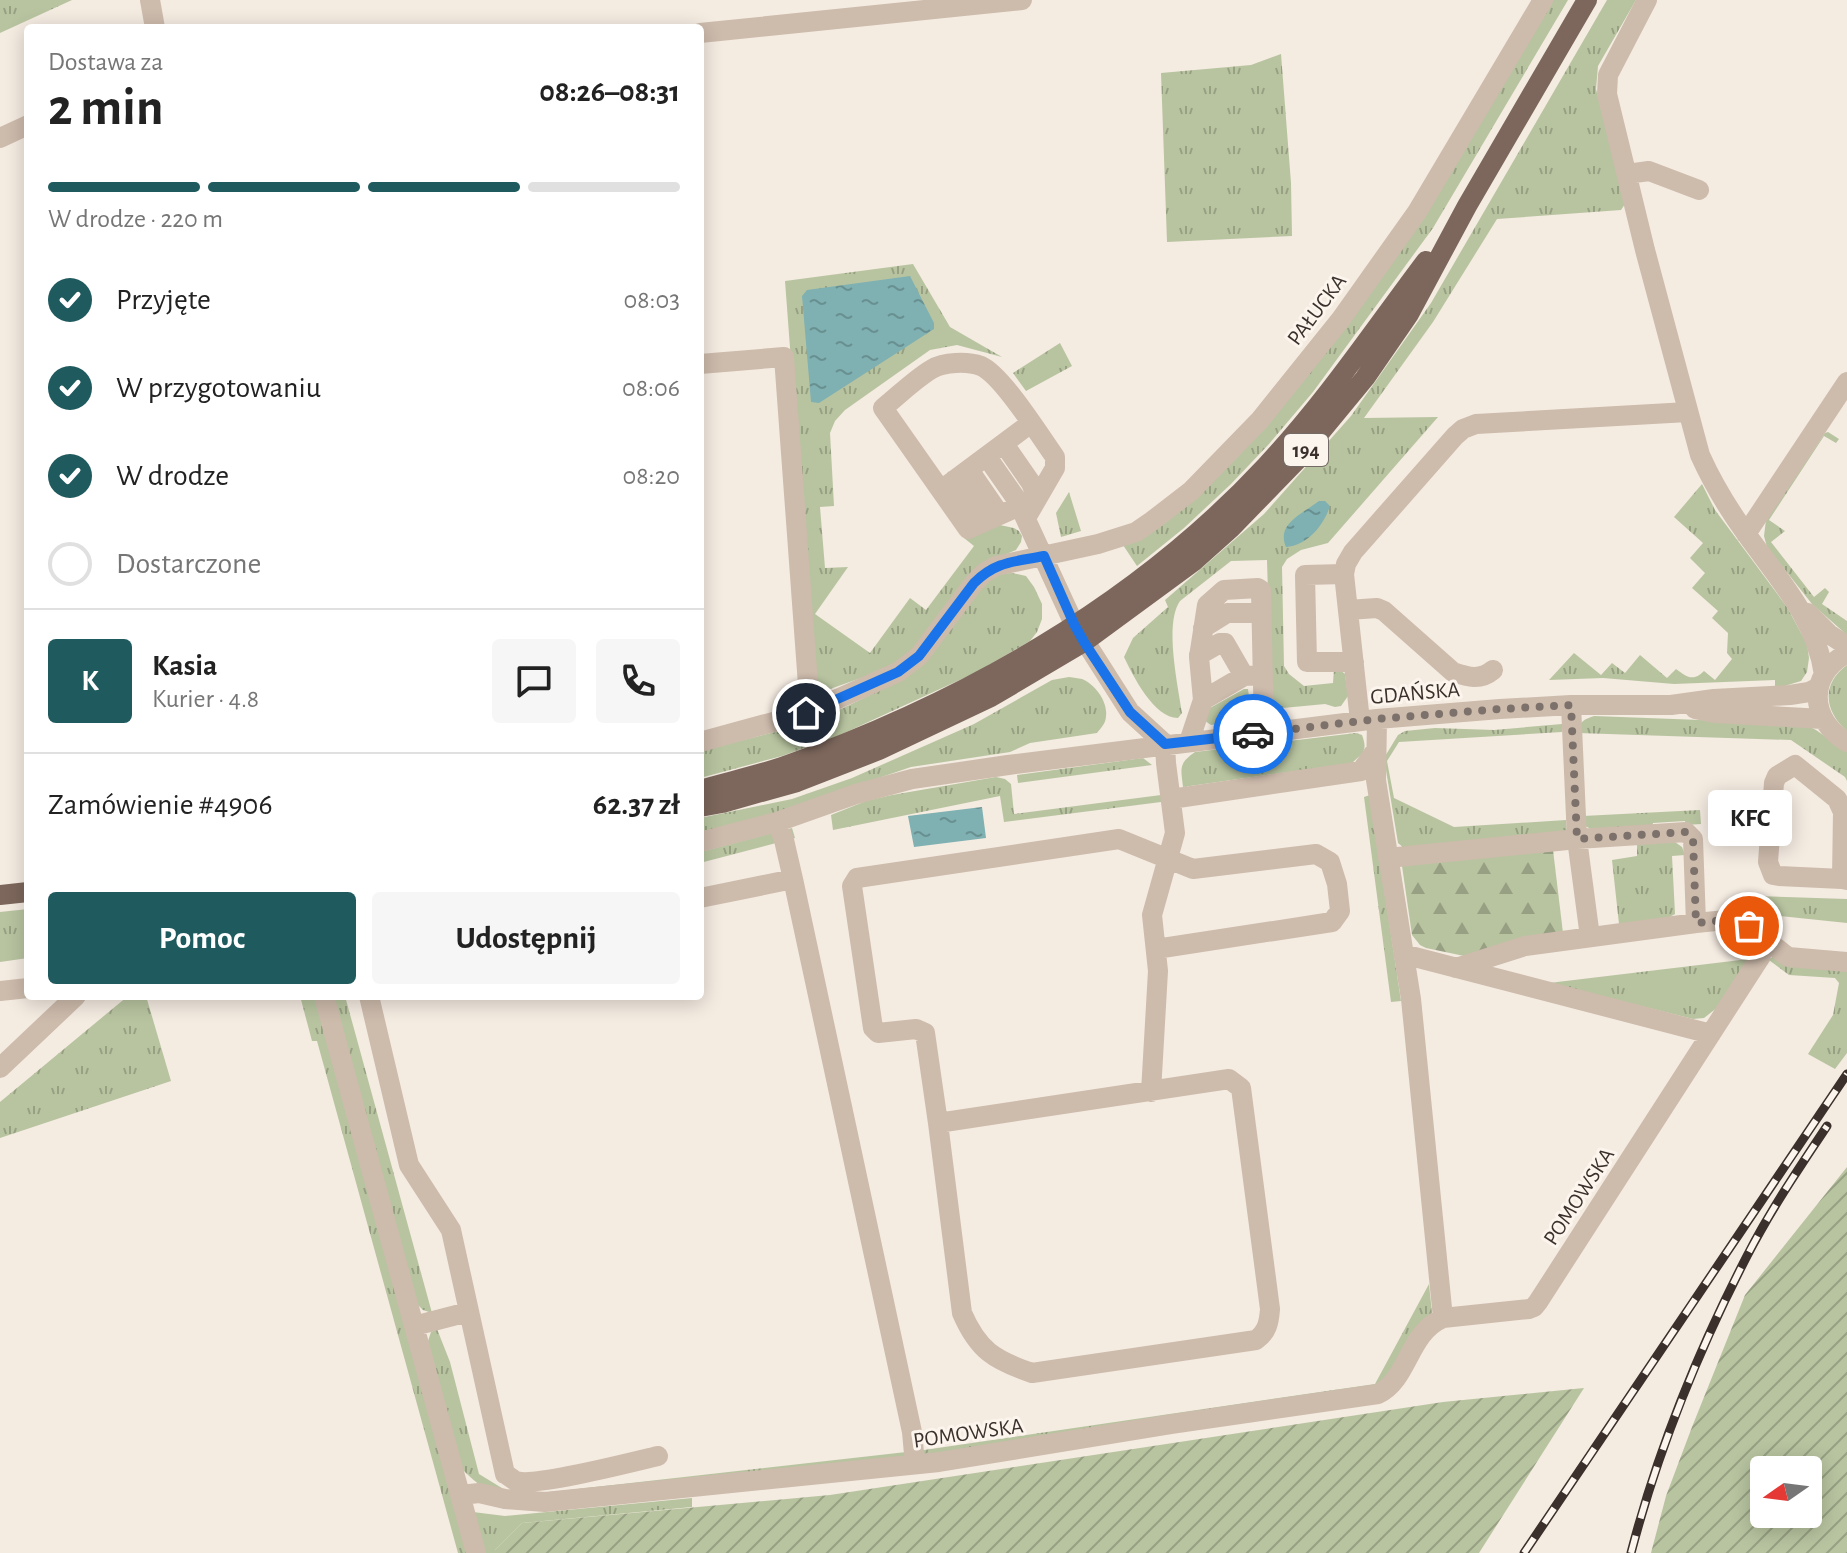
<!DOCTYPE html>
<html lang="pl">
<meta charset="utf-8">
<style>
body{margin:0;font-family:"Alegreya Sans",sans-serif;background:#f6f6f6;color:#222;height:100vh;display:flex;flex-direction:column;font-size:30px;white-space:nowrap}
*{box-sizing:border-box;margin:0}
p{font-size:26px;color:#767676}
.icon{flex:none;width:44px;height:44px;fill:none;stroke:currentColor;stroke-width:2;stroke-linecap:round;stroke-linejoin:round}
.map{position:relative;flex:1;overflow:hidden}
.panel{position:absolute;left:24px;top:24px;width:680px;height:976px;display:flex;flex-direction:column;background:#fff;border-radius:8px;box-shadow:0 4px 20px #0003}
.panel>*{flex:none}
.needle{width:52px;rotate:256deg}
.buttons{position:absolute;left:1750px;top:1456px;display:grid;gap:16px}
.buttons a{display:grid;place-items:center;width:72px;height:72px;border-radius:8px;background:#fff;box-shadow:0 4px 20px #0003;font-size:40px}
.pin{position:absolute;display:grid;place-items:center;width:68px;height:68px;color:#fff;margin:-34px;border:4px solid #fff;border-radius:50%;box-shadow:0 2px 8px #0007}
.courier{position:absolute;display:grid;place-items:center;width:80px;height:80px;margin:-40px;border:6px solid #1a73e8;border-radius:50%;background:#fff;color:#222;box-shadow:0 2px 10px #0007}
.bubble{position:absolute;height:56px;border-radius:8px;background:#fff;box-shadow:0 4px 20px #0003;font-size:26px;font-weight:700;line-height:56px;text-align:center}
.head em{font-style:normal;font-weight:700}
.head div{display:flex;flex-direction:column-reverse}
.head{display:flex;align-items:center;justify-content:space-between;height:136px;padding:0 24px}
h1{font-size:52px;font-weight:700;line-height:60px}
.bar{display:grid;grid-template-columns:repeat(4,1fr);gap:12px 8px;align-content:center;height:96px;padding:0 24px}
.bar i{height:10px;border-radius:6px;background:#e0e0e0}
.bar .active{background:#1f5a5e}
.bar p{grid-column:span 4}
.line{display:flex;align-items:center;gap:20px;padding:0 24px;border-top:2px solid #e0e0e0}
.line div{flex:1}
.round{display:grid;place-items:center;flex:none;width:84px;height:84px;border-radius:8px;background:#f6f6f6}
ol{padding:0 24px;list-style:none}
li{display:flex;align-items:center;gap:24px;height:88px}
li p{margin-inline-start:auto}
li .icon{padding:8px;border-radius:50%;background:#1f5a5e;color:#fff;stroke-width:4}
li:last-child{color:#767676}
li i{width:44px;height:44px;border:4px solid #e0e0e0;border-radius:50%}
.action{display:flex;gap:16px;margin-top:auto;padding:16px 24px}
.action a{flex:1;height:92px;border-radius:8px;background:#1f5a5e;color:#fff;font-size:32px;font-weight:700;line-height:92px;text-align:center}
.action a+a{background:#f6f6f6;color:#222}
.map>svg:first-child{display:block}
.grass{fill:url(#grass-tufts)}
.forest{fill:url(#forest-firs)}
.park{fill:#b8c4a0}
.garden{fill:url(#garden-furrows);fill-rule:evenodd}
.water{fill:url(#water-ripples)}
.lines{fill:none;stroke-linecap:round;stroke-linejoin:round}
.minor{stroke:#cdbbac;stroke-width:20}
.major{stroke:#7d675c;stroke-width:20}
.rail-casing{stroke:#3b302b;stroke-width:9}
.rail{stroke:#fbf5ee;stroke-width:6;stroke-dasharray:18;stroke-linecap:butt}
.done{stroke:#7c716b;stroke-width:8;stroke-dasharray:0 14.4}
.route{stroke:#1a73e8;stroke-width:10}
.labels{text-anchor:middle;stroke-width:6;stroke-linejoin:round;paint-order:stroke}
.shield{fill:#fbf5ee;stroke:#756b66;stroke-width:2}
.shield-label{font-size:20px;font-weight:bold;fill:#3b302b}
.street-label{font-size:22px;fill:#3b302b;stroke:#fbf5ee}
</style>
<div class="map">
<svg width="1847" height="1553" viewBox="0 0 1847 1553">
<defs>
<pattern id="grass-tufts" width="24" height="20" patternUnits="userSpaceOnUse" patternTransform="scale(2)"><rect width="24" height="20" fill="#b8c4a0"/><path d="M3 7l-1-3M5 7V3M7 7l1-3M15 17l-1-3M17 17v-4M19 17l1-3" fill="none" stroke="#97a083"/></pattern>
<pattern id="forest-firs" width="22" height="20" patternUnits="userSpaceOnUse" patternTransform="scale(2)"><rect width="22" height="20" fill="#b8c4a0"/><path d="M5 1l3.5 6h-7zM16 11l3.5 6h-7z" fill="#97a083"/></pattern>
<pattern id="garden-furrows" width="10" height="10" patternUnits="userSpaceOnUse" patternTransform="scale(2)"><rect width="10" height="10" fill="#b8c4a0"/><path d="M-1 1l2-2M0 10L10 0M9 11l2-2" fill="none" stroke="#97a083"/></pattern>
<pattern id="water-ripples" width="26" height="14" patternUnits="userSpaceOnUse" patternTransform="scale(2)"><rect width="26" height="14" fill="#7fb0b2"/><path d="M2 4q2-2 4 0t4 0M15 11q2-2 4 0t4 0" fill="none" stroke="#699091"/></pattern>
</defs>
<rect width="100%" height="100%" fill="#f4ebe1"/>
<path class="grass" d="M0,0H72L0,33Z
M1553,0H1568L1433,228L1313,392L1269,444L1231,484L1184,528L1137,566L1123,545L1257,432Z
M1607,0H1636L1598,66L1596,89L1625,204L1621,210L1497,219L1433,322L1364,418L1438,417L1328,543L1301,550L1287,559L1282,567L1284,666L1289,674L1304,686L1333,683L1334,668L1339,669L1345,674L1348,696L1341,706L1335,707L1325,704L1283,708L1275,704L1271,699L1267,560L1231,561L1180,601C1164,624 1178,685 1182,713L1178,718C1154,718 1133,676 1124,657L1133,638L1168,607L1165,600L1264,514L1351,416L1431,303Z
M1281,54L1291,183L1292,236L1167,242L1161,73L1251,65Z
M913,264L950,327L1002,357L957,345L930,350L845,410L835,421L830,433L834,506L820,507L825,568L848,567L815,614L870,653L910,598L926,610L974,546L964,538L966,534L995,524L1014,528L1019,531L1022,536L1021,542L1016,550L980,565L915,648L889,668L816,694L785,281Z
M1060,343L1072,366L1026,391L1013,373Z
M1828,432L1839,439L1836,443L1824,436L1769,520L1785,531L1771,542L1814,597L1825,588L1829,592L1822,604L1847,621V635L1812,604L1767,547L1764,536L1766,520L1825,433Z
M1702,484L1715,510L1787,607L1807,644L1809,658L1807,672L1801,681L1775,689V680L1674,684L1603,678L1549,680L1574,653L1601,675L1612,663L1625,673L1640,655L1667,678L1676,669C1687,677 1693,682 1704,671L1715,680L1732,659L1727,653L1728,633L1712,618L1718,611L1692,588L1705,573L1690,558L1703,543L1674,517Z
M1069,492L1081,531L1061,537L1056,513Z
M1012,573L1026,576L1034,587L1042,604V619L1037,632L1030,641L977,672L840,735L782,756L700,778V751L814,722L897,682L984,584L999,574Z
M1847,665V731C1824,711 1821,684 1847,665Z
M1069,677C1074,678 1078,678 1082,679C1095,684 1108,702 1106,716C1106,723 1101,728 1097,733L1030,743L1010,752L911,767L767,816L700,832V818L792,799L852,778L974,724L1052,680Z
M1244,689H1248L1251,711L1242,721L1211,725L1205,721L1208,709Z
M1594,716L1804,724L1816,730L1847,752V781L1845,777L1791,740L1578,733C1579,722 1584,719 1594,716Z
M1562,724V732L1399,742L1387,761L1394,798L1454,827L1566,820L1567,833L1404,848L1398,843L1384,758L1398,735L1405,731L1435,728L1494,730Z
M1356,733L1362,735C1368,751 1363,753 1352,763L1183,787C1181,768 1178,764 1195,752Z
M1143,758L1152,765L1018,783L1017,775Z
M996,777L1005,779L1011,784L1014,814L1161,795V802L1004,822L1000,796L833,830L831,815L866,801L892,795Z
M1370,795L1401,1001L1391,1002L1364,797Z
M1700,810L1701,824L1686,825L1685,821L1653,823L1652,827L1593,830L1585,826L1583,816Z
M792,828L795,838L700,863V852Z
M1675,842L1682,847L1685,855L1672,856L1675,914L1668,918L1619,924L1612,860L1637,856V844Z
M1755,896L1847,899V923L1780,916L1769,931L1754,914Z
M28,909V958L0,962V912Z
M1773,956L1847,968V1053L1835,1069L1808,1054L1833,1015L1839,983L1835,978L1789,975L1769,960Z
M1749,959L1718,1007L1704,1018L1693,1019L1549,983Z
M128,996H146L171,1081L0,1138V1102Z
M300,996H315L468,1553H458L317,1041H312Z
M333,996H345L432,1313L423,1310L417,1304Z
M1429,1284L1432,1313L1417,1329L1387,1382L1382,1387L1376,1389L1197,1414L901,1461L515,1500C493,1495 478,1486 462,1469L428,1341L431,1332L437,1329L450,1362L479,1474L515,1496L924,1450L1375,1384Z
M692,1498V1507L522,1523L495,1550V1553H484L473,1512L505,1516Z"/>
<path class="forest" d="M1553,850L1563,933L1469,957L1426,948L1420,945L1412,935L1402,866Z"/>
<path class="park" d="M1705,973L1707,990C1697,999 1676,1006 1662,1007C1655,1007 1649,1005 1642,1003L1639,993L1643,986L1677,976Z"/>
<path class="garden" d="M1847,1167V1553H1651L1666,1496L1692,1427L1745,1295ZM1764,1470H1808V1514H1764Z
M1584,1388L1479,1553H495V1550L522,1523L830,1495L1443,1402Z"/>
<path class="water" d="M910,276L934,323V329L819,403L811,402L802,296L807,290Z
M1319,501H1325L1330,506C1324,525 1307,546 1286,547C1276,524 1302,514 1319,501Z
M982,807L986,838L914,847L908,816Z"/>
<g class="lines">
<path class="minor" d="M150,0L155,28
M1647,0L1608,75L1607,94L1645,250L1700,455C1713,484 1729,510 1747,535C1778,578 1817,621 1824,675
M700,33L1022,0
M0,138L28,125
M1627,174L1649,171L1699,190
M700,364L784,357L810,712
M1004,444L1031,483L1037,498
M987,457L1017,500L1074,624L1130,712L1165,744
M969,470L1000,515
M954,480L984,522
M941,490L1031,423
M1020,506L968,529L883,408C899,395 915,379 932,369C944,362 967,361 981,366C1002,375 1040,436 1055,457V468L1026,518
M1746,534L1847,382
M1344,574L1305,575L1307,662H1354
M1348,610L1377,608L1384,611L1453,672C1468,677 1480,681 1493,670
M1808,613L1829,634L1847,646
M1203,628L1227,613H1262
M1847,653C1807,675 1809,720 1847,742
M1199,655L1220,643H1225L1244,676
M1203,700L1199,657L1207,605L1224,590L1258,588L1261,590L1264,732
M1571,705L1577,839L1590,937
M1695,709L1715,713L1823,719
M1377,719L1376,780L1411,999L1443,1318L1529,1309L1534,1307L1538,1302L1761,956
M1360,721L1344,574L1346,564L1353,552L1455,436L1463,429L1476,424L1688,412
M700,742L806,713L898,672L919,656L974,583L984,573L996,566L1098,544L1136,532L1152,521L1191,491L1260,420L1341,319L1417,212L1543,0
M1189,742L1203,700L1244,676L1263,675
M1171,799L1361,771L1376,750
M777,822L784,840L793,879L912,1432L915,1464
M700,842L777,822L856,794L912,779L1008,765L1377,719L1500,709L1571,705H1671L1714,699L1790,695L1809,692L1819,687
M1388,858L1577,839L1686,832L1693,839L1696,923
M1842,879L1843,812L1837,799L1795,765L1777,776L1774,783L1768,862L1773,875L1779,876L1842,879L1847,880
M700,898L793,879
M1403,954L1711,1034
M1456,968L1525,946L1696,923L1726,920L1749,926L1788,957L1847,962
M0,991L28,988
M324,996L476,1553
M369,996L409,1165L451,1230L505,1474C508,1475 513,1480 516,1481C535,1487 633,1462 658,1456
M0,1068L76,996
M1151,1092L1158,971L1152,915L1175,833L1166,763L1165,744
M938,1123L1229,1079L1241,1088L1270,1309C1269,1323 1267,1332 1256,1340L1032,1373C994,1360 978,1350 962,1313L938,1123L925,1033L916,1029L878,1033L873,1028L852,886L857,878L1119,839L1193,869L1316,854L1330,862L1337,884L1340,911L1332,922L1156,949
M414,1326L468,1312
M461,1495L479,1493L505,1499L545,1502L939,1462L1172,1424L1378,1394C1409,1379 1408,1333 1443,1318"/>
<path class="major" d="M700,790C727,782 755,776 782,767C961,704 1136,606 1266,466C1326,402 1374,330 1426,261
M700,807L722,803L797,782L879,750L991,697L1084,642L1193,562L1231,528L1299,458L1365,378L1409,314L1467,206L1587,0
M0,895L28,892"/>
<g class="rail-casing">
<path id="rail" d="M1524,1553L1847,1074
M1631,1553C1657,1453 1699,1349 1747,1256C1770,1211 1799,1168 1827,1126"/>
</g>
<use href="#rail" class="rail"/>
</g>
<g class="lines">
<path class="done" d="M1253,734L1377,719L1500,709L1571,705L1577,839L1686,832L1693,839L1696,923L1726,920L1749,926"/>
<path class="route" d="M806,713L898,672L919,656L974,583C996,561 1014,562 1044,556L1074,624L1084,642L1130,712L1165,744L1253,734"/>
</g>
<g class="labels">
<rect class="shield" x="1284" y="434" width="44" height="32" rx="6"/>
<g class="shield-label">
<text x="1306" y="457">194</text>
</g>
<g class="street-label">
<text transform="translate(1316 309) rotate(-53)" y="8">PAŁUCKA</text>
<text transform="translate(1415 692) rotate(-5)" y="8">GDAŃSKA</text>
<text transform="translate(1578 1196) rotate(-57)" y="8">POMOWSKA</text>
<text transform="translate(968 1432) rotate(-8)" y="8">POMOWSKA</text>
</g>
</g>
</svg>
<div class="buttons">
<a><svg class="needle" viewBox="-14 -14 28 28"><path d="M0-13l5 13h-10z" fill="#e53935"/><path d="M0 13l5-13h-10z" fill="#767676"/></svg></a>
</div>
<div class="pin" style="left:1749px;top:926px;background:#ea580c"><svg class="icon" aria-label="bag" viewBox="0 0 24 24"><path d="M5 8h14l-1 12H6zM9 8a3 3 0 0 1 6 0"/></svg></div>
<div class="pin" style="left:806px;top:713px;background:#1f2937"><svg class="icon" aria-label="home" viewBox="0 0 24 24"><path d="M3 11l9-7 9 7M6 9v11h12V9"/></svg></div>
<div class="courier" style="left:1253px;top:734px"><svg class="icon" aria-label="car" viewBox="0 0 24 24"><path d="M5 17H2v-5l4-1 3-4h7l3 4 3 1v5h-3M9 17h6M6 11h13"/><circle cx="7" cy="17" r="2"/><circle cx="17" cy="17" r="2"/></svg></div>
<div class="bubble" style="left:1708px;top:790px;width:84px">KFC</div>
<section class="panel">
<div class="head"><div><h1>2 min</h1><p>Dostawa za</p></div><em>08:26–08:31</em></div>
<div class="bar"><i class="active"></i><i class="active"></i><i class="active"></i><i></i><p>W drodze · 220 m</p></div>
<ol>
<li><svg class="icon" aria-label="check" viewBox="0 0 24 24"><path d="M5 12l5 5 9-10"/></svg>Przyjęte<p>08:03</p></li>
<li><svg class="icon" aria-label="check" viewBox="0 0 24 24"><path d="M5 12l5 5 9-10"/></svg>W przygotowaniu<p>08:06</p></li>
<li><svg class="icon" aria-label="check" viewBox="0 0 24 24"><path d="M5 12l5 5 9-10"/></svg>W drodze<p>08:20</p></li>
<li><i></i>Dostarczone</li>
</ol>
<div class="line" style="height:144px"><b class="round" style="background:#1f5a5e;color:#fff">K</b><div><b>Kasia</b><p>Kurier · 4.8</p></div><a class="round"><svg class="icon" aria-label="chat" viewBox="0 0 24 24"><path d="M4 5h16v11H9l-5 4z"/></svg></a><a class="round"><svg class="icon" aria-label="phone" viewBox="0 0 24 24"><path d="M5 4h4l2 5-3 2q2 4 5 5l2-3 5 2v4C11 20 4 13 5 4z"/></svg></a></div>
<div class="line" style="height:104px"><div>Zamówienie #4906</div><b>62.37 zł</b></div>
<div class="action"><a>Pomoc</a><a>Udostępnij</a></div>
</section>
</div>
